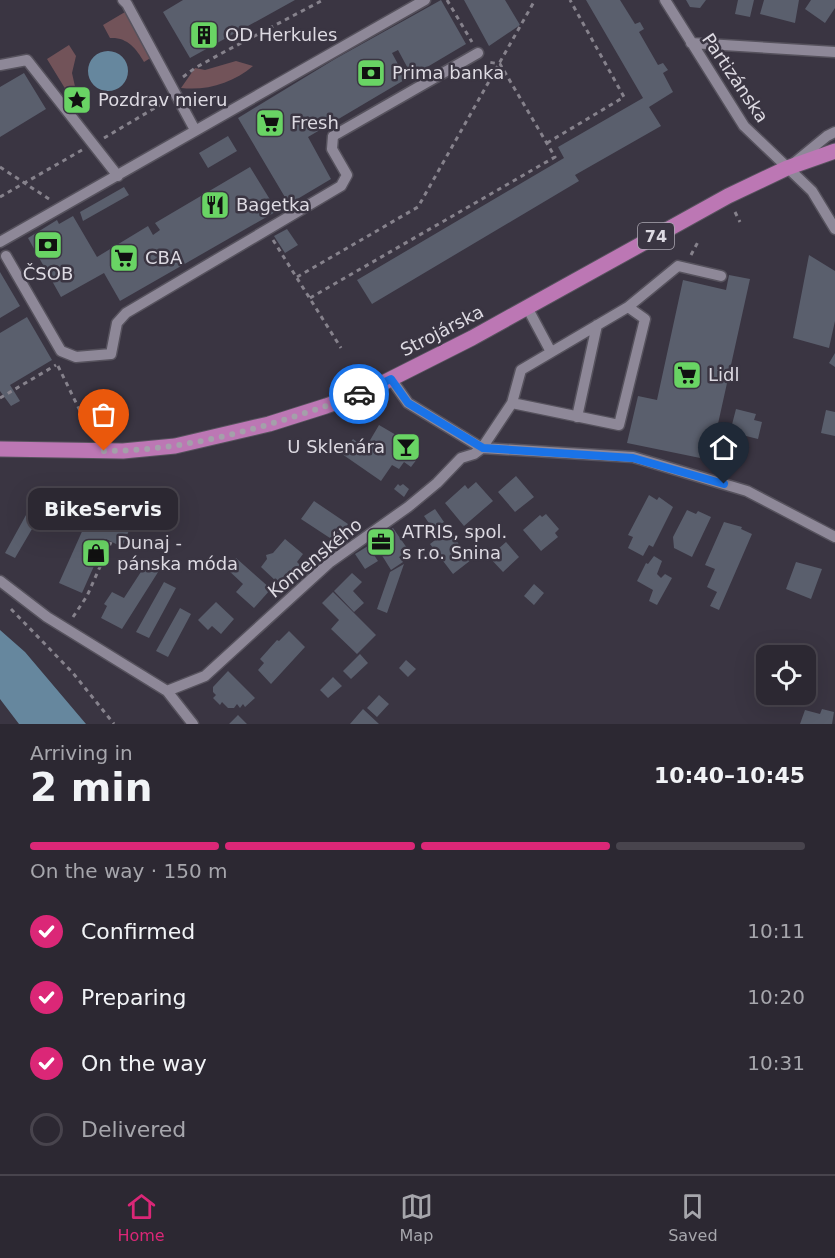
<!DOCTYPE html>
<meta charset="utf-8">
<style>
body{margin:0;font-family:"DejaVu Sans",sans-serif;background:#38343e;color:#f1f3f6;height:100vh;display:flex;flex-direction:column;font-size:22px;white-space:nowrap}
*{box-sizing:border-box;margin:0}
p{font-size:20px;color:#a6a6ac}
.icon{flex:none;width:33px;height:33px;fill:none;stroke:currentColor;stroke-width:2;stroke-linecap:round;stroke-linejoin:round}
.map{position:relative;height:724px;overflow:hidden}
.side{display:flex;flex-direction:column;background:#2c2832;flex:1}
.side>*{flex:none}
.fabs{position:absolute;left:756px;top:645px;display:grid;gap:12px}
.fabs a{display:grid;place-items:center;width:60px;height:60px;border-radius:12px;background:#2c2832;box-shadow:0 6px 24px #0002,0 0 0 2px #48444d;font-size:30px}
.pin{position:absolute;display:grid;place-items:center;width:51px;height:51px;color:#fff;margin:-62px -26px;border-radius:50% 50% 50% 0;rotate:-45deg;box-shadow:0 0 6px #0007}
.pin .icon{rotate:45deg}
.courier{position:absolute;display:grid;place-items:center;width:60px;height:60px;margin:-30px;border:4px solid #1a73e8;border-radius:50%;background:#fff;color:#222;box-shadow:0 2px 8px #0007}
.bubble{position:absolute;height:42px;border-radius:12px;background:#2c2832;box-shadow:0 6px 24px #0002,0 0 0 2px #48444d;font-size:20px;font-weight:700;line-height:42px;text-align:center}
.summary em{font-style:normal;font-weight:700}
.summary div{display:flex;flex-direction:column-reverse}
.summary{display:flex;align-items:center;justify-content:space-between;height:102px;padding:0 30px}
h1{font-size:39px;font-weight:700;line-height:45px}
.bar{display:grid;grid-template-columns:repeat(4,1fr);gap:9px 6px;align-content:center;height:72px;padding:0 30px}
.bar i{height:8px;border-radius:4px;background:#48444d}
.bar .selected{background:#db2777}
.bar p{grid-column:span 4}
ol{padding:0 30px;list-style:none}
li{display:flex;align-items:center;gap:18px;height:66px}
li p{margin-inline-start:auto}
li .icon{padding:6px;border-radius:50%;background:#db2777;color:#fff;stroke-width:4}
li:last-child{color:#a6a6ac}
li i{width:33px;height:33px;border:3px solid #48444d;border-radius:50%}
.dock{display:flex;justify-content:space-around;align-items:center;height:84px;border-top:2px solid #48444d;background:#2c2832;font-size:16px;color:#a6a6ac}
.dock a{display:grid;justify-items:center;gap:3px}
.dock .selected{color:#db2777}
.map>svg:first-child{display:block}
.green{fill:#725359}
.water{fill:#66879e}
.building{fill:#5a5f6d}
.lines{fill:none;stroke-linecap:round;stroke-linejoin:round}
.minor-casing{stroke:#56525d;stroke-width:13}
.major-casing{stroke:#56525d;stroke-width:17}
.path{stroke:#86828c;stroke-width:3;stroke-dasharray:4.5 4.5;stroke-linecap:butt}
.minor{stroke:#8e8898;stroke-width:10}
.major{stroke:#bc77b4;stroke-width:15}
.done{stroke:#a4a0aa;stroke-width:6;stroke-dasharray:0 10.8}
.route{stroke:#1a73e8;stroke-width:8}
.labels{text-anchor:middle;stroke-width:5;stroke-linejoin:round;paint-order:stroke}
.shield{fill:#3a3542;stroke:#aca8b2;stroke-width:1.5}
.shield-label{font-size:16px;font-weight:bold;fill:#dddae2}
.poi-label{font-size:18px;fill:#dddae2;stroke:#3a3542;text-anchor:start}
.street-label{font-size:18px;fill:#dddae2;stroke:#3a3542}
</style>
<div class="map">
<svg width="835" height="724" viewBox="0 0 835 724">
<rect width="100%" height="100%" fill="#3a3542"/>
<path class="green" d="M125,12L152,57L144,62C136,48 127,37 110,38L103,25Z
M69,45L76,56L72,73L76,91L69,95L47,59Z
M236,61L253,66C233,83 207,91 181,88L195,68L205,70Z"/>
<path class="water" d="M88 71a20 20 0 1 1 40 0a20 20 0 1 1-40 0Z
M0,630L25,652L86,724H19L0,699Z"/>
<path class="building" d="M183,0H295L190,58L163,12Z
M441,0L466,44L412,76L398,50L392,53L406,79L308,137L331,179L289,204L238,118L335,59Z
M464,0H505L520,25L489,46Z
M586,0H620L635,24L640,22L644,29L639,32L658,65L663,63L668,70L663,73L673,92L649,107L661,126L575,175L579,181L372,304L357,280L564,158L558,147L643,98Z
M686,0H706L700,8L690,7Z
M738,0H754L750,17L735,14Z
M764,0H799L795,23L760,14Z
M811,0H835V8L825,23L805,9Z
M24,73L46,109L0,137V87Z
M228,136L237,151L208,168L199,153Z
M250,167L277,211L120,301L104,273L61,297L28,238L57,220L59,224L73,216L97,257L148,226L153,235L160,230L155,223Z
M124,187L129,195L83,221L80,212Z
M287,229L298,245L285,253L274,236Z
M809,255L835,271V321L829,348L793,338Z
M0,272L20,306L0,318Z
M729,275L750,279L710,460L627,443L638,396L657,400L683,280L726,290Z
M27,317L52,360L10,385L20,401L11,406L0,391V333Z
M835,353V367L829,363Z
M736,409L756,414L754,420L762,422L758,439L742,435L740,443L728,440Z
M826,410L835,412V436L821,433Z
M379,425L415,446L409,454L417,459L411,467L404,462L399,469L392,465L381,481L342,454L353,439L360,444L369,442Z
M516,476L534,497L515,512L498,492Z
M476,482L493,501L464,526L445,503L465,485L468,489Z
M398,484L400,486L403,484L409,489L404,497L394,489Z
M101,489L128,501L131,493L147,500L143,509L139,507L122,547L106,539L82,593L59,583Z
M649,495L657,500L659,497L673,507L653,547L649,545L643,556L628,548L633,537L628,535Z
M314,501L348,524L336,542L301,519Z
M31,506L42,512L15,558L5,553Z
M435,509L444,522L433,529L424,516Z
M687,510L696,514L698,511L711,517L692,557L674,548L673,537Z
M546,514L559,529L555,533L558,537L541,551L523,530L540,515L542,517Z
M724,522L742,527L741,529L752,534L719,610L710,606L717,592L707,587L715,569L705,565Z
M393,528L407,548L406,553L399,557L403,562L391,570L373,541Z
M448,530L471,560L453,574L430,544Z
M285,539L303,554L297,562L300,565L288,578L285,575L278,583L261,567L267,559L266,555L273,553Z
M506,542L519,557L503,572L489,557Z
M368,546L378,561L365,569L355,554Z
M654,556L662,561L657,574L661,578L665,574L672,578L657,605L649,601L653,590L637,581L646,563L648,564Z
M236,558L271,589L254,608L236,592L243,584L227,569Z
M148,561L160,569L122,629L101,618L107,606L104,604L112,592L124,598Z
M796,562L822,569L811,599L786,589Z
M404,564L387,613L377,609L390,572Z
M352,573L362,582L353,591L364,603L354,612L334,591Z
M164,582L176,588L149,638L136,632Z
M534,584L544,593L534,605L524,596Z
M333,592L376,635L357,654L331,629L339,620L322,603Z
M216,602L234,619L221,634L212,626L208,630L198,620Z
M180,608L191,614L168,657L156,651Z
M289,631L305,647L271,684L258,670L264,663L260,659L277,640L279,641Z
M360,654L368,663L351,679L343,671Z
M406,660L416,669L408,677L399,668Z
M228,671L255,698L245,707L243,704L240,708L237,704L234,708H228L222,702L220,705L213,698L216,695L213,692V687Z
M333,677L342,686L328,698L320,690Z
M379,695L389,704L377,717L367,708Z
M363,709L379,724H350Z
M822,709L834,712L832,724H800L805,710L820,714Z
M238,715L247,724H229Z"/>
<g class="lines">
<g class="minor-casing">
<path id="minor" d="M123,0L127,4L195,130
M665,0L744,126L812,191L835,229
M691,43L835,52
M0,65L27,60L118,176
M794,163L827,136L835,132
M0,242L425,0
M6,256L61,351L76,357L111,354L117,323L126,313L341,186L347,175L332,149L333,136L478,53
M628,307L645,319L619,425L512,403L521,370Z
M628,307L678,266L721,276
M528,309L551,352
M391,379L408,403L482,448L633,457L747,491L835,537
M577,417L597,325
M0,581L47,617L167,691L193,724
M167,691L205,676L329,563L408,507L437,483L461,458L474,454L482,448L512,403"/>
</g>
<g class="major-casing">
<path id="major" d="M0,449L123,451L175,446L269,424L326,406L367,391L472,338L728,196L787,168L835,151"/>
</g>
<path class="path" d="M447,0L472,42
M183,77L195,68L224,52L323,0
M104,138L165,102
M547,143L624,97L570,0
M0,167L49,199
M0,197L82,150
M735,212L740,222
M273,240L341,348
M691,255L699,240
M297,277L418,207L535,0
M310,298L555,157L500,64L488,62
M58,366L87,425
M0,398L56,365
M11,609L73,673L114,724
M73,617L87,596L111,542"/>
<use href="#minor" class="minor"/>
<use href="#major" class="major"/>
</g>
<g class="lines">
<path class="done" d="M104,451C192,451 278,424 359,394"/>
<path class="route" d="M359,394L391,379L408,403L483,448L633,458L724,484"/>
</g>
<defs>
<g id="building-square" transform="scale(1.5)"><rect x="-9" y="-9" width="18" height="18" rx="4" fill="#69d464" stroke="#3a3542"/><path d="M-4-6H4V6H1V3H-1V6H-4ZM-2.5-4.3h1.7v1.8h-1.7ZM.8-4.3h1.7v1.8H.8ZM-2.5-1h1.7V.8h-1.7ZM.8-1h1.7V.8H.8Z" fill="#111"/></g>
<g id="bank-square" transform="scale(1.5)"><rect x="-9" y="-9" width="18" height="18" rx="4" fill="#69d464" stroke="#3a3542"/><path d="M-6-4H6V4H-6ZM0-2.3a2.3 2.3 0 1 0 0 4.6a2.3 2.3 0 1 0 0-4.6Z" fill="#111"/></g>
<g id="sight-square" transform="scale(1.5)"><rect x="-9" y="-9" width="18" height="18" rx="4" fill="#69d464" stroke="#3a3542"/><path d="M0-6L1.8-2.2L6-1.7L2.9 1.2L3.7 5.4L0 3.3L-3.7 5.4L-2.9 1.2L-6-1.7L-1.8-2.2Z" fill="#111"/></g>
<g id="supermarket-square" transform="scale(1.5)"><rect x="-9" y="-9" width="18" height="18" rx="4" fill="#69d464" stroke="#3a3542"/><path d="M-6-5.5h2.5l.6 2H6L4.5 2H-2.5L-4.4-4H-6ZM-1.5 3.2a1.3 1.3 0 1 0 .1 0ZM3 3.2a1.3 1.3 0 1 0 .1 0Z" fill="#111"/></g>
<g id="restaurant-square" transform="scale(1.5)"><rect x="-9" y="-9" width="18" height="18" rx="4" fill="#69d464" stroke="#3a3542"/><path d="M-5-6h1v4h1v-4h1v4h1v-4h1v5L-1.5 .5V6h-2V.5L-5-1ZM5-6V6H3V1.5H1.5Q1.5-4 5-6Z" fill="#111"/></g>
<g id="bar-square" transform="scale(1.5)"><rect x="-9" y="-9" width="18" height="18" rx="4" fill="#69d464" stroke="#3a3542"/><path d="M-6-5H6L.8 .8V4.5H3.5V6h-7V4.5H-.8V.8Z" fill="#111"/></g>
<g id="office-square" transform="scale(1.5)"><rect x="-9" y="-9" width="18" height="18" rx="4" fill="#69d464" stroke="#3a3542"/><path d="M-6-3h4V-5.5h4V-3h4V5H-6ZM-1-4.5V-3h2v-1.5ZM-6 0V1H6V0Z" fill="#111"/></g>
<g id="shop-square" transform="scale(1.5)"><rect x="-9" y="-9" width="18" height="18" rx="4" fill="#69d464" stroke="#3a3542"/><path d="M-5-2.5h2.3a2.7 3.5 0 0 1 5.4 0H5L5.5 6h-11ZM-1.5-2.5h3a1.5 2.3 0 0 0-3 0Z" fill="#111"/></g>
</defs>
<g fill-rule="evenodd">
<use href="#building-square" x="204" y="35"/>
<use href="#bank-square" x="371" y="73"/>
<use href="#sight-square" x="77" y="100"/>
<use href="#supermarket-square" x="270" y="123"/>
<use href="#restaurant-square" x="215" y="205"/>
<use href="#bank-square" x="48" y="245"/>
<use href="#supermarket-square" x="124" y="258"/>
<use href="#supermarket-square" x="687" y="375"/>
<use href="#bar-square" x="406" y="447"/>
<use href="#office-square" x="381" y="542"/>
<use href="#shop-square" x="96" y="553"/>
</g>
<g class="labels">
<rect class="shield" x="638" y="223" width="36" height="26" rx="4.5"/>
<g class="shield-label">
<text x="656" y="242">74</text>
</g>
<g class="poi-label">
<text x="225" y="41">OD Herkules</text>
<text x="392" y="79">Prima banka</text>
<text x="98" y="106">Pozdrav mieru</text>
<text x="291" y="129">Fresh</text>
<text x="236" y="211">Bagetka</text>
<text x="145" y="264">CBA</text>
<text x="48" y="280" text-anchor="middle">ČSOB</text>
<text x="708" y="381">Lidl</text>
<text x="385" y="453" text-anchor="end">U Sklenára</text>
<text x="402" y="538">ATRIS, spol.<tspan x="402" dy="21">s r.o. Snina</tspan></text>
<text x="117" y="549">Dunaj -<tspan x="117" dy="21">pánska móda</tspan></text>
</g>
<g class="street-label">
<text transform="translate(735 78) rotate(56)" y="6">Partizánska</text>
<text transform="translate(442 331) rotate(-27)" y="6">Strojárska</text>
<text transform="translate(315 558) rotate(-39)" y="6">Komenského</text>
</g>
</g>
</svg>
<div class="fabs">
<a><svg class="icon" aria-label="locate" viewBox="0 0 24 24"><circle cx="12" cy="12" r="6"/><path d="M12 2v4M12 18v4M2 12h4M18 12h4"/></svg></a>
</div>
<div class="pin" style="left:104px;top:451px;background:#ea580c"><svg class="icon" aria-label="bag" viewBox="0 0 24 24"><path d="M5 8h14l-1 12H6zM9 8a3 3 0 0 1 6 0"/></svg></div>
<div class="pin" style="left:724px;top:484px;background:#1f2937"><svg class="icon" aria-label="home" viewBox="0 0 24 24"><path d="M3 11l9-7 9 7M6 9v11h12V9"/></svg></div>
<div class="courier" style="left:359px;top:394px"><svg class="icon" aria-label="car" viewBox="0 0 24 24"><path d="M5 17H2v-5l4-1 3-4h7l3 4 3 1v5h-3M9 17h6M6 11h13"/><circle cx="7" cy="17" r="2"/><circle cx="17" cy="17" r="2"/></svg></div>
<div class="bubble" style="left:28px;top:488px;width:150px">BikeServis</div>
</div>
<section class="side">
<div class="summary"><div><h1>2 min</h1><p>Arriving in</p></div><em>10:40–10:45</em></div>
<div class="bar"><i class="selected"></i><i class="selected"></i><i class="selected"></i><i></i><p>On the way · 150 m</p></div>
<ol>
<li><svg class="icon" aria-label="check" viewBox="0 0 24 24"><path d="M5 12l5 5 9-10"/></svg>Confirmed<p>10:11</p></li>
<li><svg class="icon" aria-label="check" viewBox="0 0 24 24"><path d="M5 12l5 5 9-10"/></svg>Preparing<p>10:20</p></li>
<li><svg class="icon" aria-label="check" viewBox="0 0 24 24"><path d="M5 12l5 5 9-10"/></svg>On the way<p>10:31</p></li>
<li><i></i>Delivered</li>
</ol>
</section>
<nav class="dock">
<a class="selected"><svg class="icon" aria-label="home" viewBox="0 0 24 24"><path d="M3 11l9-7 9 7M6 9v11h12V9"/></svg>Home</a>
<a><svg class="icon" aria-label="map" viewBox="0 0 24 24"><path d="M3 6l6-2 6 2 6-2v14l-6 2-6-2-6 2zM9 4v14M15 6v14"/></svg>Map</a>
<a><svg class="icon" aria-label="saved" viewBox="0 0 24 24"><path d="M7 4h10v16l-5-4-5 4z"/></svg>Saved</a>
</nav>
